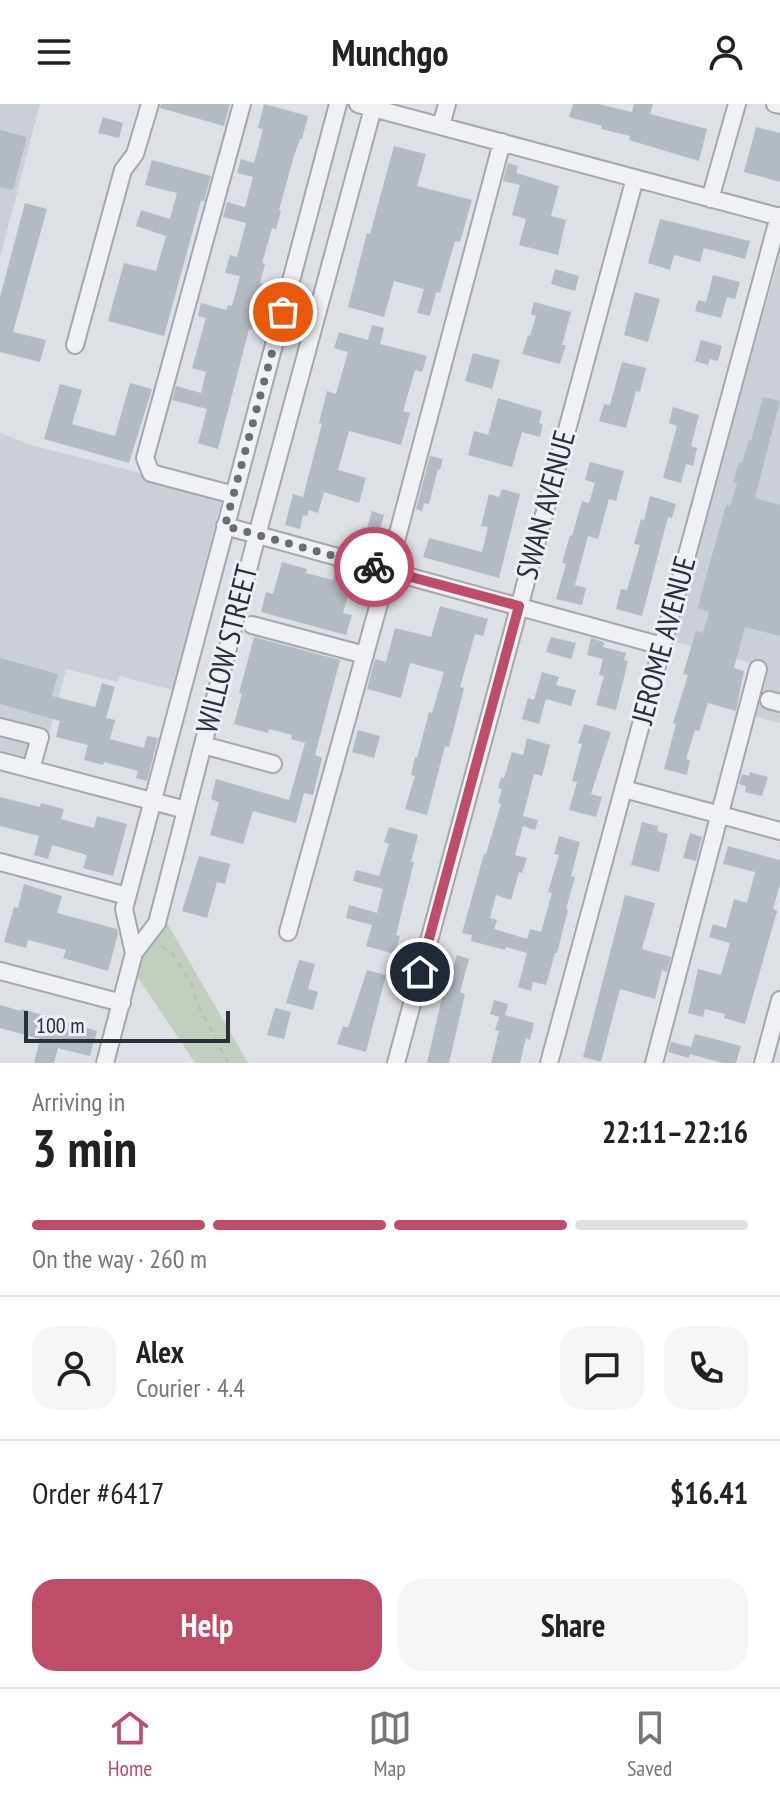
<!DOCTYPE html>
<meta charset="utf-8">
<style>
body{margin:0;font-family:"PT Sans Narrow",sans-serif;background:#f6f6f6;color:#222;height:100vh;display:flex;flex-direction:column;font-size:30px;white-space:nowrap}
*{box-sizing:border-box;margin:0}
p{font-size:26px;color:#767676}
.icon{flex:none;width:44px;height:44px;fill:none;stroke:currentColor;stroke-width:2;stroke-linecap:round;stroke-linejoin:round}
.map{position:relative;height:959px;overflow:hidden}
.sheet{display:flex;flex-direction:column;background:#fff;flex:1}
.sheet>*{flex:none}
.scale{position:absolute;left:24px;bottom:20px;width:206px;box-sizing:border-box;padding-left:8px;border:4px solid #28303a;border-top:0;font-size:22px;line-height:28px;white-space:nowrap;color:#28303a;-webkit-text-stroke:6px #eceff3;paint-order:stroke}
.pin{position:absolute;display:grid;place-items:center;width:68px;height:68px;color:#fff;margin:-34px;border:4px solid #fff;border-radius:50%;box-shadow:0 2px 8px #0007}
.courier{position:absolute;display:grid;place-items:center;width:80px;height:80px;margin:-40px;border:6px solid #bf4d6a;border-radius:50%;background:#fff;color:#222;box-shadow:0 2px 10px #0007}
.overview em{font-style:normal;font-weight:600}
.overview div{display:flex;flex-direction:column-reverse}
.overview{display:flex;align-items:center;justify-content:space-between;height:136px;padding:0 32px}
h1{font-size:52px;font-weight:600;line-height:60px}
.bar{display:grid;grid-template-columns:repeat(4,1fr);gap:12px 8px;align-content:center;height:96px;padding:0 32px}
.bar i{height:10px;border-radius:6px;background:#e0e0e0}
.bar .selected{background:#bf4d6a}
.bar p{grid-column:span 4}
.line{display:flex;align-items:center;gap:20px;padding:0 32px;border-top:2px solid #e0e0e0}
.line div{flex:1}
.round{display:grid;place-items:center;flex:none;width:84px;height:84px;border-radius:24px;background:#f6f6f6}
.action{display:flex;gap:16px;margin-top:auto;padding:16px 32px}
.action a{flex:1;height:92px;border-radius:24px;background:#bf4d6a;color:#fff;font-size:32px;font-weight:600;line-height:92px;text-align:center}
.action a+a{background:#f6f6f6;color:#222}
header{display:flex;justify-content:space-between;align-items:center;height:104px;padding:0 32px;background:#fff;font-size:36px;font-weight:600}
.tabs{display:flex;justify-content:space-around;align-items:center;height:112px;border-top:2px solid #e0e0e0;background:#fff;font-size:22px;color:#767676}
.tabs a{display:grid;justify-items:center;gap:4px}
.tabs .selected{color:#bf4d6a}
.map>svg:first-child{display:block}
.built{fill:#cbd0d6}
.green{fill:#c4cebf}
.building{fill:#b4bac1}
.lines{fill:none;stroke-linecap:round;stroke-linejoin:round}
.minor-casing{stroke:#a3a8ae;stroke-width:20}
.path{stroke:#b7bbc0;stroke-width:2;stroke-dasharray:6 6;stroke-linecap:butt}
.minor{stroke:#eff1f4;stroke-width:16}
.done{stroke:#676e76;stroke-width:8;stroke-dasharray:0 14.4}
.route{stroke:#bf4d6a;stroke-width:10}
.labels{text-anchor:middle;stroke-width:6;stroke-linejoin:round;paint-order:stroke}
.street-label{font-size:30px;fill:#28303a;stroke:#eceff3}
</style>
<header><svg class="icon" aria-label="menu" viewBox="0 0 24 24"><path d="M4 6h16M4 12h16M4 18h16"/></svg>Munchgo<svg class="icon" aria-label="person" viewBox="0 0 24 24"><circle cx="12" cy="8" r="4"/><path d="M4 21q1-7 8-7t8 7"/></svg></header>
<div class="map">
<svg width="780" height="959" viewBox="0 0 780 959">
<rect width="100%" height="100%" fill="#dde1e5"/>
<path class="built" d="M0,0H40L0,154Z
M780,150V619L756,613L769,564L672,537Z
M0,329L34,342L223,390L173,586L120,572L118,578L66,565L42,657L0,646Z"/>
<path class="green" d="M166,817L248,959H195L137,872L144,848Z"/>
<path class="building" d="M161,0H230L224,22L160,4Z
M264,0L308,12L302,35H300L293,55L279,106L281,107L276,125L272,124L262,159L265,160L260,179L263,180L255,208H257L252,226L249,225L218,345L198,339L207,305L172,296L176,282L201,289L206,268L192,264L206,214L198,212L201,199L226,206L228,201L232,202L240,172L225,169L230,151L237,153L246,119L223,113L227,98L245,103L253,73L237,69L241,55L254,59L263,25L258,24Z
M573,0H598L632,8L634,0H653L650,10L707,25L699,57L629,36L630,32L601,25L602,22L569,13Z
M103,13L123,19L119,34L98,29Z
M756,23L780,29V78L744,68Z
M0,26L27,33L13,86L0,83Z
M394,42L426,50L417,82L472,96L460,138L455,137L440,189L436,188L430,212L417,209L424,185L394,177L384,213L348,203L367,129L370,130Z
M152,56L211,72L204,97H201L164,232L108,217L124,159L156,167L166,132L136,122L141,106L170,115L177,89L145,81Z
M508,59L518,62L516,69L559,82L551,112L566,116L558,151L519,141L526,115L512,111L520,81L503,77Z
M25,99L47,105L13,228L46,236L40,258L0,248V193Z
M660,115L750,137L745,155L704,144L700,158L674,151L670,166L648,159Z
M555,165L579,172L575,187L551,180Z
M713,171L740,178L735,195L727,193L721,214L695,207L698,196L706,198Z
M635,188L660,195L648,238L624,231Z
M534,198L571,208L562,241H566L560,260L522,250L528,231L530,232L536,212L531,210Z
M372,221L384,224L380,240L427,252L422,268L415,266L403,307L410,309L401,341L349,327L338,366L366,374L359,399L324,388L318,409L309,406L307,412L303,411L300,425L285,421L293,390L303,393L322,320L319,319L327,287L336,290L348,248L334,244L339,228L368,236Z
M701,236L722,242L718,257L710,255L708,261L695,257Z
M473,249L500,256L492,285L465,277Z
M622,258L646,264L640,288L636,287L626,324L599,317L604,300L610,301Z
M130,279L152,285L129,359L44,335L60,280L82,286L72,320L115,332Z
M763,293L780,297L755,394L780,401V532L745,523L734,564L744,567L736,607L708,599L699,627L695,626L686,655L690,656L687,671L664,665L676,620L673,619L688,571L683,570L696,527L703,529L709,508L698,504L701,491L726,401L730,402L737,379L733,378L739,358L742,359L749,336L751,337Z
M498,294L542,307L539,319L543,320L540,333L522,328L512,363L468,351L474,327L488,331Z
M673,303L699,311L691,342L697,344L693,362L686,360L681,379L663,374L677,322L669,319Z
M430,352L443,355L440,366L438,365L429,400L424,399L422,407L416,405Z
M590,358L624,367L616,397L609,395L598,435L588,432L575,481L586,484L582,501L556,495L566,460L562,459L570,431L572,432L582,397L589,399L595,379L585,376Z
M502,385L520,390L499,474L423,453L429,434L482,448L488,423L481,422L489,390L499,393Z
M650,392L676,400L672,414L668,413L642,512L616,505L621,485L627,486L640,441L634,440L641,415L644,416Z
M372,407L384,411L373,449L358,445L363,423L367,424Z
M282,458L307,465L306,469L333,476L336,466L373,478L369,493L349,488L343,509L352,511L346,531L261,508L266,488L273,490Z
M440,502L488,515L483,532L475,530L460,583L464,584L456,616L449,643L445,642L427,711L405,705L415,672L411,671L415,653L417,654L429,608L432,609L444,568L410,559L401,594L367,585L375,555L386,558L395,524L431,533Z
M254,533L340,556L315,651L322,654L313,691L304,689L296,719L253,707L243,740L210,731L219,698L211,695L216,675L289,696L305,639L291,635L292,631L269,625L268,629L234,620L242,590L239,589Z
M551,533L576,539L571,555L546,548Z
M591,534L604,538L603,543L626,549L624,556L628,557L616,606L596,601L604,572L599,571L603,555L587,551Z
M0,554L58,570L52,592L95,603L102,579L115,583L106,614L115,616L110,635L144,644L147,632L158,634L147,677L136,674L138,667L104,658L103,661L84,656L88,641L56,633L60,617L0,600Z
M542,568L559,573L556,581L576,586L571,602L546,595L539,620L522,615L528,594L534,596Z
M584,620L611,628L591,690L602,693L596,713L569,706L577,678L572,677L582,640L578,639Z
M358,626L380,632L374,654L352,648Z
M527,634L550,641L542,672L534,670L523,712L538,716L535,726L523,722L515,751L527,754L522,769L519,768L511,796L496,791L490,814L497,816L494,825L527,835L530,825L541,828L552,789L548,788L559,751L554,750L559,732L580,738L571,772L575,773L566,805L568,806L557,849H555L546,881L533,878L531,887L518,883L527,849L506,843L505,846L471,837L472,831L462,829L484,750H486L501,700L498,699L502,685L498,684L501,673L504,674L512,648L523,651Z
M750,668L768,673L762,692L745,688L746,682L739,680L742,670L749,672Z
M0,693L40,703L41,699L64,705L61,715L94,724L97,712L127,720L113,772L83,764L87,751L52,741L48,755L34,751L39,732L0,722Z
M642,718L658,722L657,727L668,730L659,768L631,761Z
M389,723L418,731L411,758H414L396,831L400,832L395,850L366,842L372,821L346,814L349,801L377,809L383,785L353,777L356,766L379,772L389,740L384,738Z
M690,729L702,733L696,757L683,754Z
M728,742L780,756V780L773,805L777,807L745,920L724,914L725,910L705,905L703,913L688,909L698,865L721,871L730,839L709,833L713,820L726,824L734,795L747,799L755,768L723,760Z
M199,752L230,760L225,780L217,778L207,814L182,807Z
M24,780L62,792L57,809L117,825L118,830L108,867L63,854L66,846L28,836L26,844L4,838L14,803L18,804Z
M625,791L655,799L642,845L671,853L667,868L662,866L655,895L620,885L601,958L583,953Z
M457,851L469,855L460,888L465,890L449,959H427L444,884L447,885Z
M299,856L315,860L308,885L318,888L313,906L286,899Z
M367,866L386,871L366,948L337,940L343,922L348,924Z
M494,896L508,900L505,911L534,919L530,936L526,934L520,959H491L499,927L495,926L499,913L490,910Z
M0,901L21,907L22,905L97,927L90,952L58,944L54,959H34L40,935L0,924Z
M275,904L291,908L284,935L267,931Z
M695,930L741,942L736,959H723L690,950L689,954L668,948L671,938L691,943Z"/>
<g class="lines">
<g class="minor-casing">
<path id="minor" d="M358,0L780,113
M775,0L780,1
M441,22L447,0
M710,95L737,0
M283,208L315,217
M75,241L123,66L135,50L150,0
M234,391L151,369L145,354L242,0
M225,422L662,542
M252,521L365,551
M769,596L780,599
M0,623L40,633L31,665
M203,641L273,660
M0,657L186,706
M624,685L780,727
M0,758L127,792
M288,828L388,467L502,38
M134,849L124,805L338,0
M0,867L122,899
M105,959L134,849L157,819L257,431L373,4
M396,959L635,74
M549,959L779,112
M654,959L758,565
M763,959L780,896"/>
</g>
<path class="path" d="M161,842L172,849L191,878L198,901L228,959"/>
<use href="#minor" class="minor"/>
</g>
<g class="lines">
<path class="done" d="M283,208L225,422L374,463"/>
<path class="route" d="M374,463L519,502L420,868"/>
</g>
<g class="labels">
<g class="street-label">
<text transform="translate(546 401) rotate(-75)" y="10">SWAN AVENUE</text>
<text transform="translate(664 536) rotate(-75)" y="10">JEROME AVENUE</text>
<text transform="translate(227 545) rotate(-76)" y="10">WILLOW STREET</text>
</g>
</g>
</svg>
<div class="scale">100 m</div>
<div class="pin" style="left:283px;top:208px;background:#ea580c"><svg class="icon" aria-label="bag" viewBox="0 0 24 24"><path d="M5 8h14l-1 12H6zM9 8a3 3 0 0 1 6 0"/></svg></div>
<div class="pin" style="left:420px;top:868px;background:#1f2937"><svg class="icon" aria-label="home" viewBox="0 0 24 24"><path d="M3 11l9-7 9 7M6 9v11h12V9"/></svg></div>
<div class="courier" style="left:374px;top:463px"><svg class="icon" aria-label="bike" viewBox="0 0 24 24"><circle cx="6" cy="16" r="4"/><circle cx="18" cy="16" r="4"/><path d="M6 16l4-8h5l3 8M10 8l3 8H6M13 5h3"/></svg></div>
</div>
<section class="sheet">
<div class="overview"><div><h1>3 min</h1><p>Arriving in</p></div><em>22:11–22:16</em></div>
<div class="bar"><i class="selected"></i><i class="selected"></i><i class="selected"></i><i></i><p>On the way · 260 m</p></div>
<div class="line" style="height:144px"><a class="round"><svg class="icon" aria-label="person" viewBox="0 0 24 24"><circle cx="12" cy="8" r="4"/><path d="M4 21q1-7 8-7t8 7"/></svg></a><div><b>Alex</b><p>Courier · 4.4</p></div><a class="round"><svg class="icon" aria-label="chat" viewBox="0 0 24 24"><path d="M4 5h16v11H9l-5 4z"/></svg></a><a class="round"><svg class="icon" aria-label="phone" viewBox="0 0 24 24"><path d="M5 4h4l2 5-3 2q2 4 5 5l2-3 5 2v4C11 20 4 13 5 4z"/></svg></a></div>
<div class="line" style="height:104px"><div>Order #6417</div><b>$16.41</b></div>
<div class="action"><a>Help</a><a>Share</a></div>
</section>
<nav class="tabs">
<a class="selected"><svg class="icon" aria-label="home" viewBox="0 0 24 24"><path d="M3 11l9-7 9 7M6 9v11h12V9"/></svg>Home</a>
<a><svg class="icon" aria-label="map" viewBox="0 0 24 24"><path d="M3 6l6-2 6 2 6-2v14l-6 2-6-2-6 2zM9 4v14M15 6v14"/></svg>Map</a>
<a><svg class="icon" aria-label="saved" viewBox="0 0 24 24"><path d="M7 4h10v16l-5-4-5 4z"/></svg>Saved</a>
</nav>
